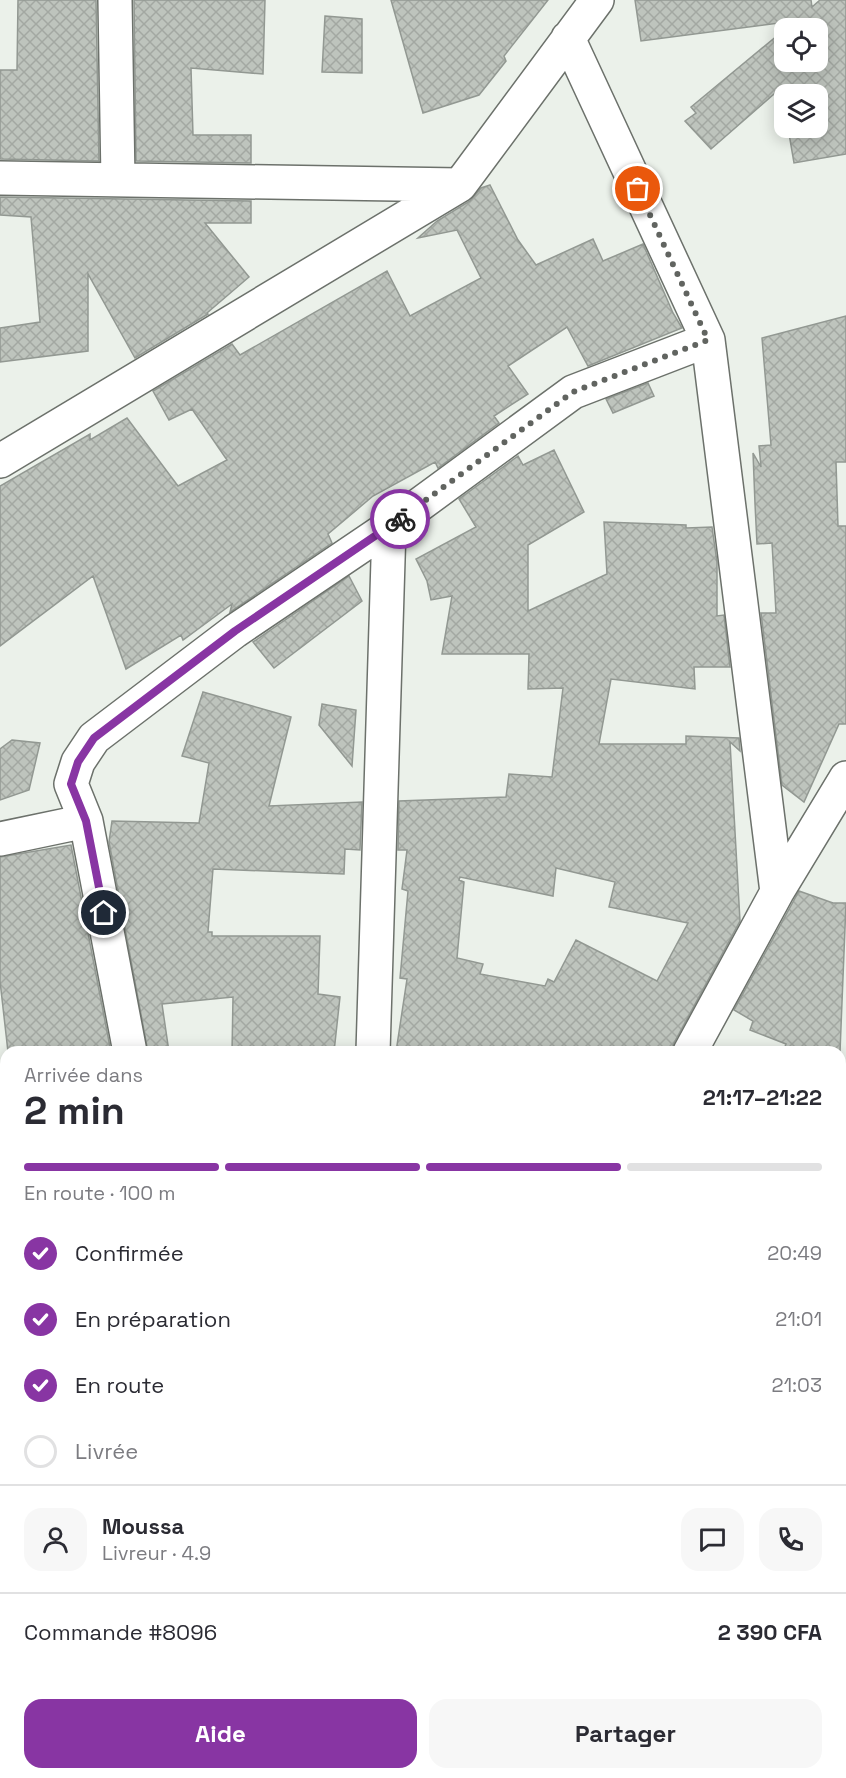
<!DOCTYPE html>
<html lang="fr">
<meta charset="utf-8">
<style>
body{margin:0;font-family:"Space Grotesk",sans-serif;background:#f7f7f7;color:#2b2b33;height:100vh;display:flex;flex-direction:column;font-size:22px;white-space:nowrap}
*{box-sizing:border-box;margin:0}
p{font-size:20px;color:#7c7c81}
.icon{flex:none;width:33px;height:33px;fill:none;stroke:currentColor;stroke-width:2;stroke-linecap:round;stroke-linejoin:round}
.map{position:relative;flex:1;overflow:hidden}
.side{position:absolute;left:0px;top:1046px;width:846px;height:734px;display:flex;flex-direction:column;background:#fff;border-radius:18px 18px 0 0;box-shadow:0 3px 15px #0003}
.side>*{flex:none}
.controls{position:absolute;left:774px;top:18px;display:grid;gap:12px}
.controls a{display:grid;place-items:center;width:54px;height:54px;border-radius:12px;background:#fff;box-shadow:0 3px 15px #0003;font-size:30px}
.pin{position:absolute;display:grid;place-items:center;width:51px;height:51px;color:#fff;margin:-26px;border:3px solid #fff;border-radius:50%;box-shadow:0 2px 6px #0007}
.courier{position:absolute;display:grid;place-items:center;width:60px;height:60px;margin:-30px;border:4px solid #8835a3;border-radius:50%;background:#fff;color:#222;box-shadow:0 2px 8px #0007}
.headline em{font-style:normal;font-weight:700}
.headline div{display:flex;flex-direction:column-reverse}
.headline{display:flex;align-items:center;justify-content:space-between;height:102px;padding:0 24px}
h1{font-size:39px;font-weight:700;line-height:45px}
.bar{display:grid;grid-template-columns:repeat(4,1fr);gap:9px 6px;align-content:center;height:72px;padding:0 24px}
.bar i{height:8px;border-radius:4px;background:#e1e1e2}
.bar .on{background:#8835a3}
.bar p{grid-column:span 4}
.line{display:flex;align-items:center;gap:15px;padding:0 24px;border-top:2px solid #e1e1e2}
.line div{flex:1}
.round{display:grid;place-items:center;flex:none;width:63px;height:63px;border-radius:18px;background:#f7f7f7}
ol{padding:0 24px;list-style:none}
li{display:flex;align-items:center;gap:18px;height:66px}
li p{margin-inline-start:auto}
li .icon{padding:6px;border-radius:50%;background:#8835a3;color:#fff;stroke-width:4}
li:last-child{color:#7c7c81}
li i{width:33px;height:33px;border:3px solid #e1e1e2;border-radius:50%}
.cta{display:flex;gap:12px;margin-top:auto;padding:12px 24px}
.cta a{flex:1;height:69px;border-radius:18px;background:#8835a3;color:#fff;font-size:24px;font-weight:700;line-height:69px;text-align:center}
.cta a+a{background:#f7f7f7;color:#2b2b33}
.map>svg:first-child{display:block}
.building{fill:url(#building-cross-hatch);stroke:#929892;stroke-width:1.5;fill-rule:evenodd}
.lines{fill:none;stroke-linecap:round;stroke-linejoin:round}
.minor-casing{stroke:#6c716b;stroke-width:36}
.minor{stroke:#fff;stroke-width:33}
.done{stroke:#616460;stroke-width:6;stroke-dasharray:0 10.8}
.route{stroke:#8835a3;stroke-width:8}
</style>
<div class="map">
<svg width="846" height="1778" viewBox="0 0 846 1778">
<defs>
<pattern id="building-cross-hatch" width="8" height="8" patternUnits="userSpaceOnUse" patternTransform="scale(1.5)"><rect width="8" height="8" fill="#bec4bd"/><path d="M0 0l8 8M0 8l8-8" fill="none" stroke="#a3a8a2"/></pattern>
</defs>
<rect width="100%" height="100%" fill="#ebf1ea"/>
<path class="building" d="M18,0H96L99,161L0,159V70H17Z
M134,0H265L263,74L191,68L193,135H251V163L136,161Z
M391,0H548L504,56L506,61L479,95L423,113Z
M635,0H811L812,7L820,0H846V154L794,163L788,128H818V94H784V109L781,88L711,149L685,121L696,113L691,107L784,30V62H818V28H786L794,21L641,41Z
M325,16L362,19V73L322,72Z
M490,185L518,240L536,265L593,239L603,261L643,244L673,313L682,328L588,366L567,327L508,366L528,394L494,416L499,423L438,468L435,462L373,496L328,534L332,543L230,612L232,604L183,640L181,635L126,669L93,576L0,646V486L90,434V440L127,418L178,486L227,460L192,409L169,420L153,391L232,344L240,355L387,271L410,316L481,278L457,230L418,238L437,221L470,201L481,188Z
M0,197L251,201V223H205L249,277L207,313L208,314L135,358L88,274V351L0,362V328L40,322L31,217L0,215Z
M846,316V462H836L838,526H846V724H839L804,802L782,785L761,613H776L772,543L757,544L755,504L753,453L761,467L759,446L771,445L762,338Z
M648,383L654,396L613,413L606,399Z
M554,450L584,512L528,545V611L607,574L604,522L686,525V528L712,527L717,562V616L724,615L730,667H694L695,689L611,679L599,744H686V736L739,738L740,751L730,742L740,921L674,1043L671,1052H396L407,979L400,978L408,891L402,889L407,850H398L399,801L506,797L509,774L552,777L563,688L528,689L529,654H442L452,596L431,600L427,581L416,559L476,527L459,499L518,456L523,465ZM556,868L615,882L609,907L688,923L657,981L576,940L554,982L548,979L545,986L480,974L483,964L457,958L464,882L459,880L460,877L553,896Z
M349,576L362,601L274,668L253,642Z
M203,692L291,717L269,806L362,802L360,850L345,849L344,874L213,869L208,932H212V936H320L318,994L340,997L334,1052H232L233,997L162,1004L169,1052H148L109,842L112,821L199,823L209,763L182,756Z
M322,704L356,710L352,766L319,725Z
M12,740L40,743L29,790L0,800V749Z
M71,845L111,1052H8L0,981V857Z
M799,891L833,903H846L840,1052H783L786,1044L750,1030L753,1021L734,1010Z"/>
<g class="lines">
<g class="minor-casing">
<path id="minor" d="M115,0L118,180
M0,178L460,185
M708,340L777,892
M0,461L460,185L597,0
M0,839L86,821
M130,1052L86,821L71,784L78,762L94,738L235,631L389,527L573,392L708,340L568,38
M373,1052L389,527
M690,1052L777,892L846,778
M840,1129H846
M0,1424L6,1426
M840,1552H846
M131,1778L132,1773
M291,1778L293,1773"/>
</g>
<use href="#minor" class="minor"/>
</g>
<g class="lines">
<path class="done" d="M400,519L573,392L708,340L638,189"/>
<path class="route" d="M104,913L86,821L71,784L78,762L94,738L235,631L400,519"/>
</g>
</svg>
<div class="controls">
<a><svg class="icon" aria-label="locate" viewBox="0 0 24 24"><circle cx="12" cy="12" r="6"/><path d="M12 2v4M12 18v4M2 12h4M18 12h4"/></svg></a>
<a><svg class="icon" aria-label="layers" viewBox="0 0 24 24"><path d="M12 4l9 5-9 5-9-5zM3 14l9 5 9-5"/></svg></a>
</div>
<div class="pin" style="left:638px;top:189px;background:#ea580c"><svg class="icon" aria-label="bag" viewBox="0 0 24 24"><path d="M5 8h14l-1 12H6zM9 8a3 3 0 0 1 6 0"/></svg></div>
<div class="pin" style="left:104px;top:913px;background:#1f2937"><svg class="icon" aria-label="home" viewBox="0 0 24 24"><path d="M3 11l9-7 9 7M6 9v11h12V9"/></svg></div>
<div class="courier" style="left:400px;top:519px"><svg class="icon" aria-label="bike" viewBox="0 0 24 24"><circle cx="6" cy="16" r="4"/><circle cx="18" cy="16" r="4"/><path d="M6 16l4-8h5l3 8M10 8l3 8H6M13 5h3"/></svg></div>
<section class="side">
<div class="headline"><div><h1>2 min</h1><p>Arrivée dans</p></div><em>21:17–21:22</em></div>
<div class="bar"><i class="on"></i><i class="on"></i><i class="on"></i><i></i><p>En route · 100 m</p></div>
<ol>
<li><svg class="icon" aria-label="check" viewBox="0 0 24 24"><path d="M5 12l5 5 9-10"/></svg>Confirmée<p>20:49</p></li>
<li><svg class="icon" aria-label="check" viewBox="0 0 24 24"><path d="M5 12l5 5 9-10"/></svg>En préparation<p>21:01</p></li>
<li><svg class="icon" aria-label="check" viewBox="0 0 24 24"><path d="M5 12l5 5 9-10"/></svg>En route<p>21:03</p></li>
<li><i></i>Livrée</li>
</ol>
<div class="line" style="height:108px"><a class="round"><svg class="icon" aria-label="person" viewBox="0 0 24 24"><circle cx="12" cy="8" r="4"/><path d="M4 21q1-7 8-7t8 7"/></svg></a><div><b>Moussa</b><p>Livreur · 4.9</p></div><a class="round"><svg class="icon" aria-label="chat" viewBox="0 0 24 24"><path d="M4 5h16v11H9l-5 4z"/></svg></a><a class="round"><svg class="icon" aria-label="phone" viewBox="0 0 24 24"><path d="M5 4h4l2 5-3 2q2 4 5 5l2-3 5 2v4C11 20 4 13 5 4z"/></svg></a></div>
<div class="line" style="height:78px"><div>Commande #8096</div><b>2 390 CFA</b></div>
<div class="cta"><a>Aide</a><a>Partager</a></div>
</section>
</div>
